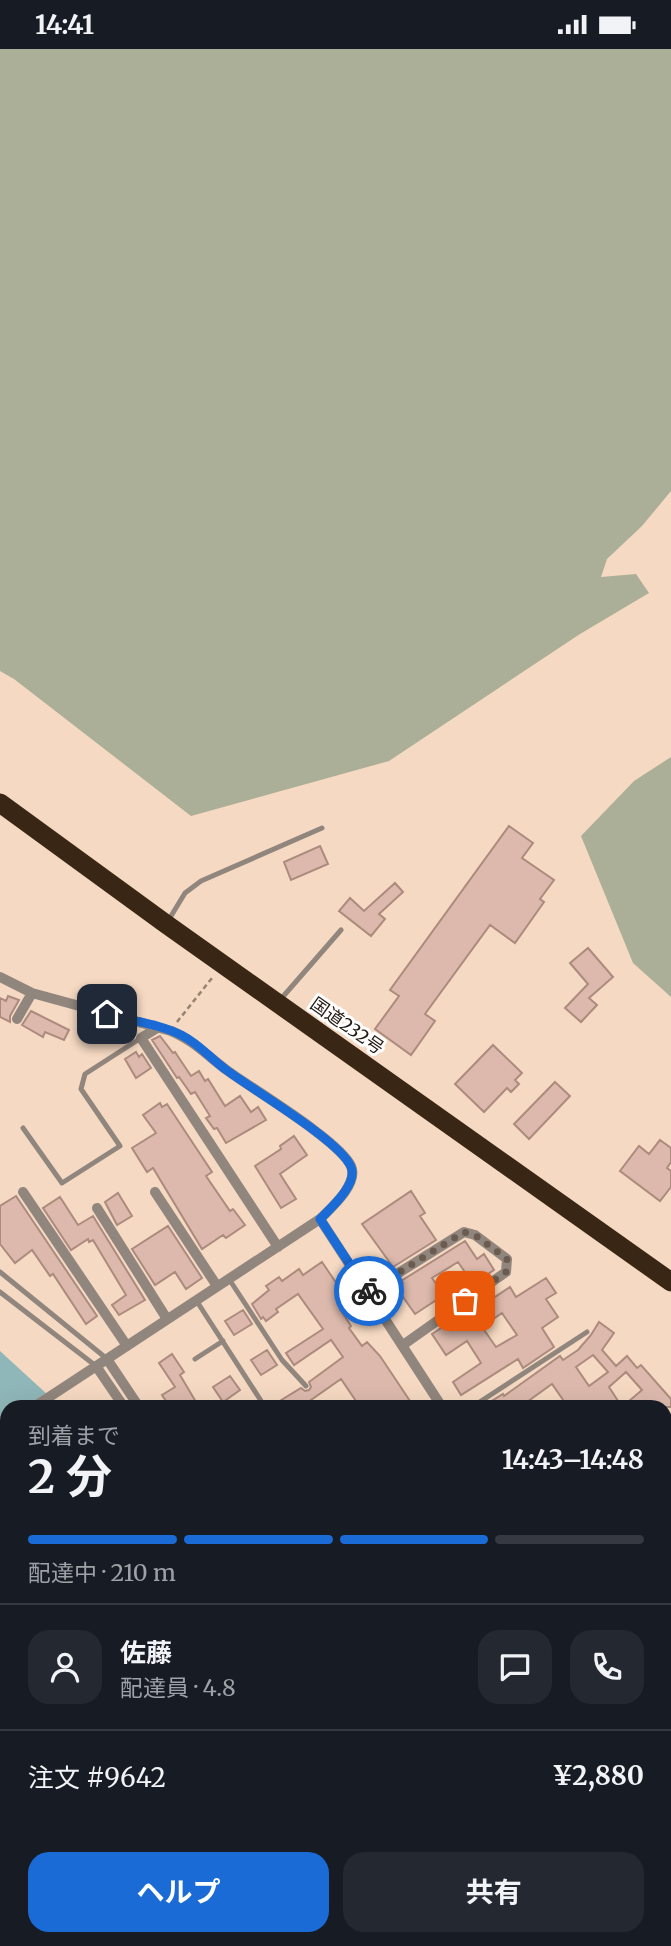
<!DOCTYPE html>
<html lang="ja">
<meta charset="utf-8">
<style>
body{margin:0;font-family:Merriweather,"Noto Sans JP",serif;background:#242831;color:#f1f3f6;height:100vh;display:flex;flex-direction:column;font-size:26px;white-space:nowrap}
*{box-sizing:border-box;margin:0}
p{font-size:23px;color:#9ea1a6}
.icon{flex:none;width:38px;height:38px;fill:none;stroke:currentColor;stroke-width:2;stroke-linecap:round;stroke-linejoin:round}
.map{position:relative;flex:1;overflow:hidden}
.side{position:absolute;left:0px;top:1351px;width:672px;height:546px;display:flex;flex-direction:column;background:#171b24;border-radius:21px 21px 0 0;box-shadow:0 7px 28px #0002}
.side>*{flex:none}
.pin{position:absolute;display:grid;place-items:center;width:60px;height:60px;color:#fff;margin:-30px;border-radius:14px;box-shadow:0 4px 10px #0006}
.courier{position:absolute;display:grid;place-items:center;width:70px;height:70px;margin:-35px;border:5px solid #1b6bd6;border-radius:50%;background:#fff;color:#222;box-shadow:0 2px 9px #0007}
.overview em{font-style:normal;font-weight:700}
.overview div{display:flex;flex-direction:column-reverse}
.overview{display:flex;align-items:center;justify-content:space-between;height:119px;padding:0 28px}
h1{font-size:46px;font-weight:700;line-height:52px}
.bar{display:grid;grid-template-columns:repeat(4,1fr);gap:10px 7px;align-content:center;height:84px;padding:0 28px}
.bar i{height:9px;border-radius:5px;background:#363941}
.bar .current{background:#1b6bd6}
.bar p{grid-column:span 4}
.line{display:flex;align-items:center;gap:18px;padding:0 28px;border-top:2px solid #363941}
.line div{flex:1}
.round{display:grid;place-items:center;flex:none;width:74px;height:74px;border-radius:21px;background:#242831}
.primary-button{display:flex;gap:14px;margin-top:auto;padding:14px 28px}
.primary-button a{flex:1;height:80px;border-radius:21px;background:#1b6bd6;color:#fff;font-size:28px;font-weight:700;line-height:80px;text-align:center}
.primary-button a+a{background:#242831;color:#f1f3f6}
.status{display:flex;justify-content:space-between;align-items:center;height:49px;padding:0 35px;background:#171b24;direction:ltr}
.status svg{height:19px;fill:currentColor}
.map>svg:first-child{display:block}
.green{fill:#abaf97}
.water{fill:#8fb6b8}
.building{fill:#dcb9ac;stroke:#ac8b7e;stroke-width:2;fill-rule:evenodd}
.lines{fill:none;stroke-linecap:round;stroke-linejoin:round}
.path{stroke:#958271;stroke-width:2.5;stroke-dasharray:5 3.5;stroke-linecap:butt}
.lane{stroke:#91867d;stroke-width:5}
.street{stroke:#91867d;stroke-width:10}
.highway{stroke:#3a2615;stroke-width:19}
.done{stroke:#6c5c4f;stroke-width:7;stroke-dasharray:0 12.6}
.route{stroke:#1b6bd6;stroke-width:9}
.labels{text-anchor:middle;stroke-width:6;stroke-linejoin:round;paint-order:stroke}
.street-label{font-size:18px;fill:#231911;stroke:#fff}
</style>
<div class="status"><b>14:41</b><svg viewBox="0 0 49 12"><path d="M0 12V9h3v3zM5 12V6h3v6zM10 12V3h3v9zM15 12V0h3v12zM26 1h20v11H26zM47 4h2v5h-2z"/></svg></div>
<div class="map">
<svg width="671" height="1897" viewBox="0 0 671 1897">
<rect width="100%" height="100%" fill="#f5d9c2"/>
<path class="green" d="M0,0H671V442L642,477L607,510L601,528L636,525L649,544L580,585L389,712L191,767L14,630L0,622Z
M671,708V948L633,914L581,787L634,732Z"/>
<path class="water" d="M0,1302L61,1358H7V1438L0,1430Z
M98,1890H200L204,1897H102Z"/>
<path class="building" d="M509,777L533,794L522,809L554,831L540,850L544,853L515,894L490,876L425,965L435,972L411,1006L375,980L399,947L390,941Z
M320,797L328,815L291,831L284,813Z
M395,834L403,843L379,865L385,870L371,887L339,862L350,849L364,862Z
M588,899L613,928L589,949L597,956L581,973L565,959L588,935L570,914Z
M8,947L19,951L10,967V973L0,968V949L6,952Z
M31,962L69,981L64,991L45,983L43,988L22,976Z
M160,987L173,1004L175,1003L191,1027L199,1022L205,1032L208,1030L225,1057L240,1047L251,1063L258,1058L266,1071L226,1094L217,1079L214,1080L206,1069L210,1067L195,1043L191,1045L179,1028L177,1029L152,991Z
M493,996L522,1024L515,1031L519,1035L511,1043L507,1039L484,1063L455,1035Z
M136,1003L139,1008L142,1005L151,1019L136,1029L125,1010Z
M555,1033L570,1047L529,1090L514,1075Z
M160,1054L162,1058L167,1055L212,1123L206,1127L230,1162L233,1160L245,1176L226,1189L223,1186L202,1200L153,1119L147,1123L132,1099L156,1084L143,1066Z
M294,1087L307,1106L280,1125L296,1150L281,1159L255,1117L281,1100L280,1097Z
M660,1091L671,1099V1113L667,1119L671,1122V1138L660,1152L620,1122L639,1097L649,1105Z
M411,1142L425,1164L420,1167L436,1191L393,1218L362,1175Z
M118,1144L132,1167L117,1176L105,1153Z
M16,1147L97,1267L86,1275L53,1225L50,1227L32,1201L15,1214L0,1195V1157Z
M60,1148L78,1176L93,1167L145,1251L119,1266L112,1256L126,1246L93,1191L89,1193L88,1190L71,1201L43,1159Z
M168,1177L202,1229L186,1240L175,1223L155,1236L132,1200Z
M465,1192L477,1210L484,1205L494,1221L473,1235L458,1213L432,1229L444,1246L415,1265L396,1238L403,1234L401,1232Z
M322,1213L341,1241L343,1240L351,1252L340,1260L351,1277L349,1279L362,1297L367,1293L380,1307L414,1358H360L341,1330L301,1358H270L301,1339L305,1342L309,1341L311,1338L309,1333L343,1308L331,1291L294,1316L286,1304L323,1280L298,1245L276,1260L278,1263L266,1272L263,1268L261,1270L252,1255L269,1241L266,1237L279,1228L282,1232L299,1220L303,1226Z
M546,1229L556,1244L546,1250L558,1268L542,1279L554,1298L523,1319L518,1310L461,1346L453,1333L481,1314L467,1292L446,1306L432,1285L449,1274L451,1277L510,1238L516,1248ZM502,1264L517,1286L496,1298L482,1278Z
M243,1261L252,1275L234,1286L225,1272Z
M599,1273L614,1284L602,1301L616,1317L627,1307L637,1319L641,1316L671,1350V1358H568L552,1335L520,1358H482L503,1345L504,1347L560,1307L563,1311L578,1301L591,1286ZM593,1306L608,1323L589,1337L576,1318ZM626,1323L642,1341L622,1358L609,1338Z
M267,1301L277,1316L261,1326L251,1311Z
M172,1305L184,1323L180,1326L199,1358H170L162,1346L175,1338L159,1314Z
M230,1327L240,1341L223,1353L213,1338Z"/>
<g class="lines">
<path class="path" d="M177,973L212,929"/>
<path class="lane" d="M168,872L185,844L201,832L322,779
M280,951L341,881
M23,1079L62,1134L120,1097L81,1040L85,1025L141,989
M0,1223L106,1309
M229,1230L282,1311L306,1337
M0,1243L96,1317
M196,1251L265,1358
M195,1310L223,1292
M472,1358L587,1283
M665,1403L671,1410
M665,1420L671,1416
M665,1467L671,1462
M0,1886L7,1897
M496,1890L497,1897
M306,1897L312,1890
M421,1897L422,1890"/>
<path class="street" d="M0,928L32,944L171,982C193,991 209,1008 228,1022C254,1041 340,1092 351,1117C359,1135 331,1159 320,1170L34,1358
M17,970L32,944
M157,979L141,989L278,1198
M23,1143L127,1297
M155,1143L217,1237
M97,1159L167,1270
M320,1170L442,1358
M368,1243L464,1183L475,1186L507,1210L506,1223L403,1296
M107,1310L139,1358
M96,1317L124,1358
M0,1381L7,1376
M665,1691L671,1700
M0,1809L7,1826
M41,1890L46,1897
M252,1890L256,1897"/>
<path class="highway" d="M0,754L166,875L671,1233
M665,1858L671,1853
M665,1874L671,1869
M608,1897L619,1890
M635,1897L644,1890"/>
</g>
<g class="lines">
<path class="done" d="M369,1242L464,1183L475,1186L507,1210L506,1223L465,1252"/>
<path class="route" d="M107,965C131,972 161,975 183,987C199,995 211,1010 225,1020C251,1040 341,1092 351,1118C358,1135 331,1159 320,1170L368,1243L369,1242"/>
</g>
<g class="labels">
<g class="street-label">
<text transform="translate(347 977) rotate(35)" y="6">国道232号</text>
</g>
</g>
</svg>
<div class="pin" style="left:465px;top:1252px;background:#ea580c"><svg class="icon" aria-label="bag" viewBox="0 0 24 24"><path d="M5 8h14l-1 12H6zM9 8a3 3 0 0 1 6 0"/></svg></div>
<div class="pin" style="left:107px;top:965px;background:#1f2937"><svg class="icon" aria-label="home" viewBox="0 0 24 24"><path d="M3 11l9-7 9 7M6 9v11h12V9"/></svg></div>
<div class="courier" style="left:369px;top:1242px"><svg class="icon" aria-label="bike" viewBox="0 0 24 24"><circle cx="6" cy="16" r="4"/><circle cx="18" cy="16" r="4"/><path d="M6 16l4-8h5l3 8M10 8l3 8H6M13 5h3"/></svg></div>
<section class="side">
<div class="overview"><div><h1>2 分</h1><p>到着まで</p></div><em>14:43–14:48</em></div>
<div class="bar"><i class="current"></i><i class="current"></i><i class="current"></i><i></i><p>配達中 · 210 m</p></div>
<div class="line" style="height:126px"><a class="round"><svg class="icon" aria-label="person" viewBox="0 0 24 24"><circle cx="12" cy="8" r="4"/><path d="M4 21q1-7 8-7t8 7"/></svg></a><div><b>佐藤</b><p>配達員 · 4.8</p></div><a class="round"><svg class="icon" aria-label="chat" viewBox="0 0 24 24"><path d="M4 5h16v11H9l-5 4z"/></svg></a><a class="round"><svg class="icon" aria-label="phone" viewBox="0 0 24 24"><path d="M5 4h4l2 5-3 2q2 4 5 5l2-3 5 2v4C11 20 4 13 5 4z"/></svg></a></div>
<div class="line" style="height:91px"><div>注文 #9642</div><b>¥2,880</b></div>
<div class="primary-button"><a>ヘルプ</a><a>共有</a></div>
</section>
</div>
